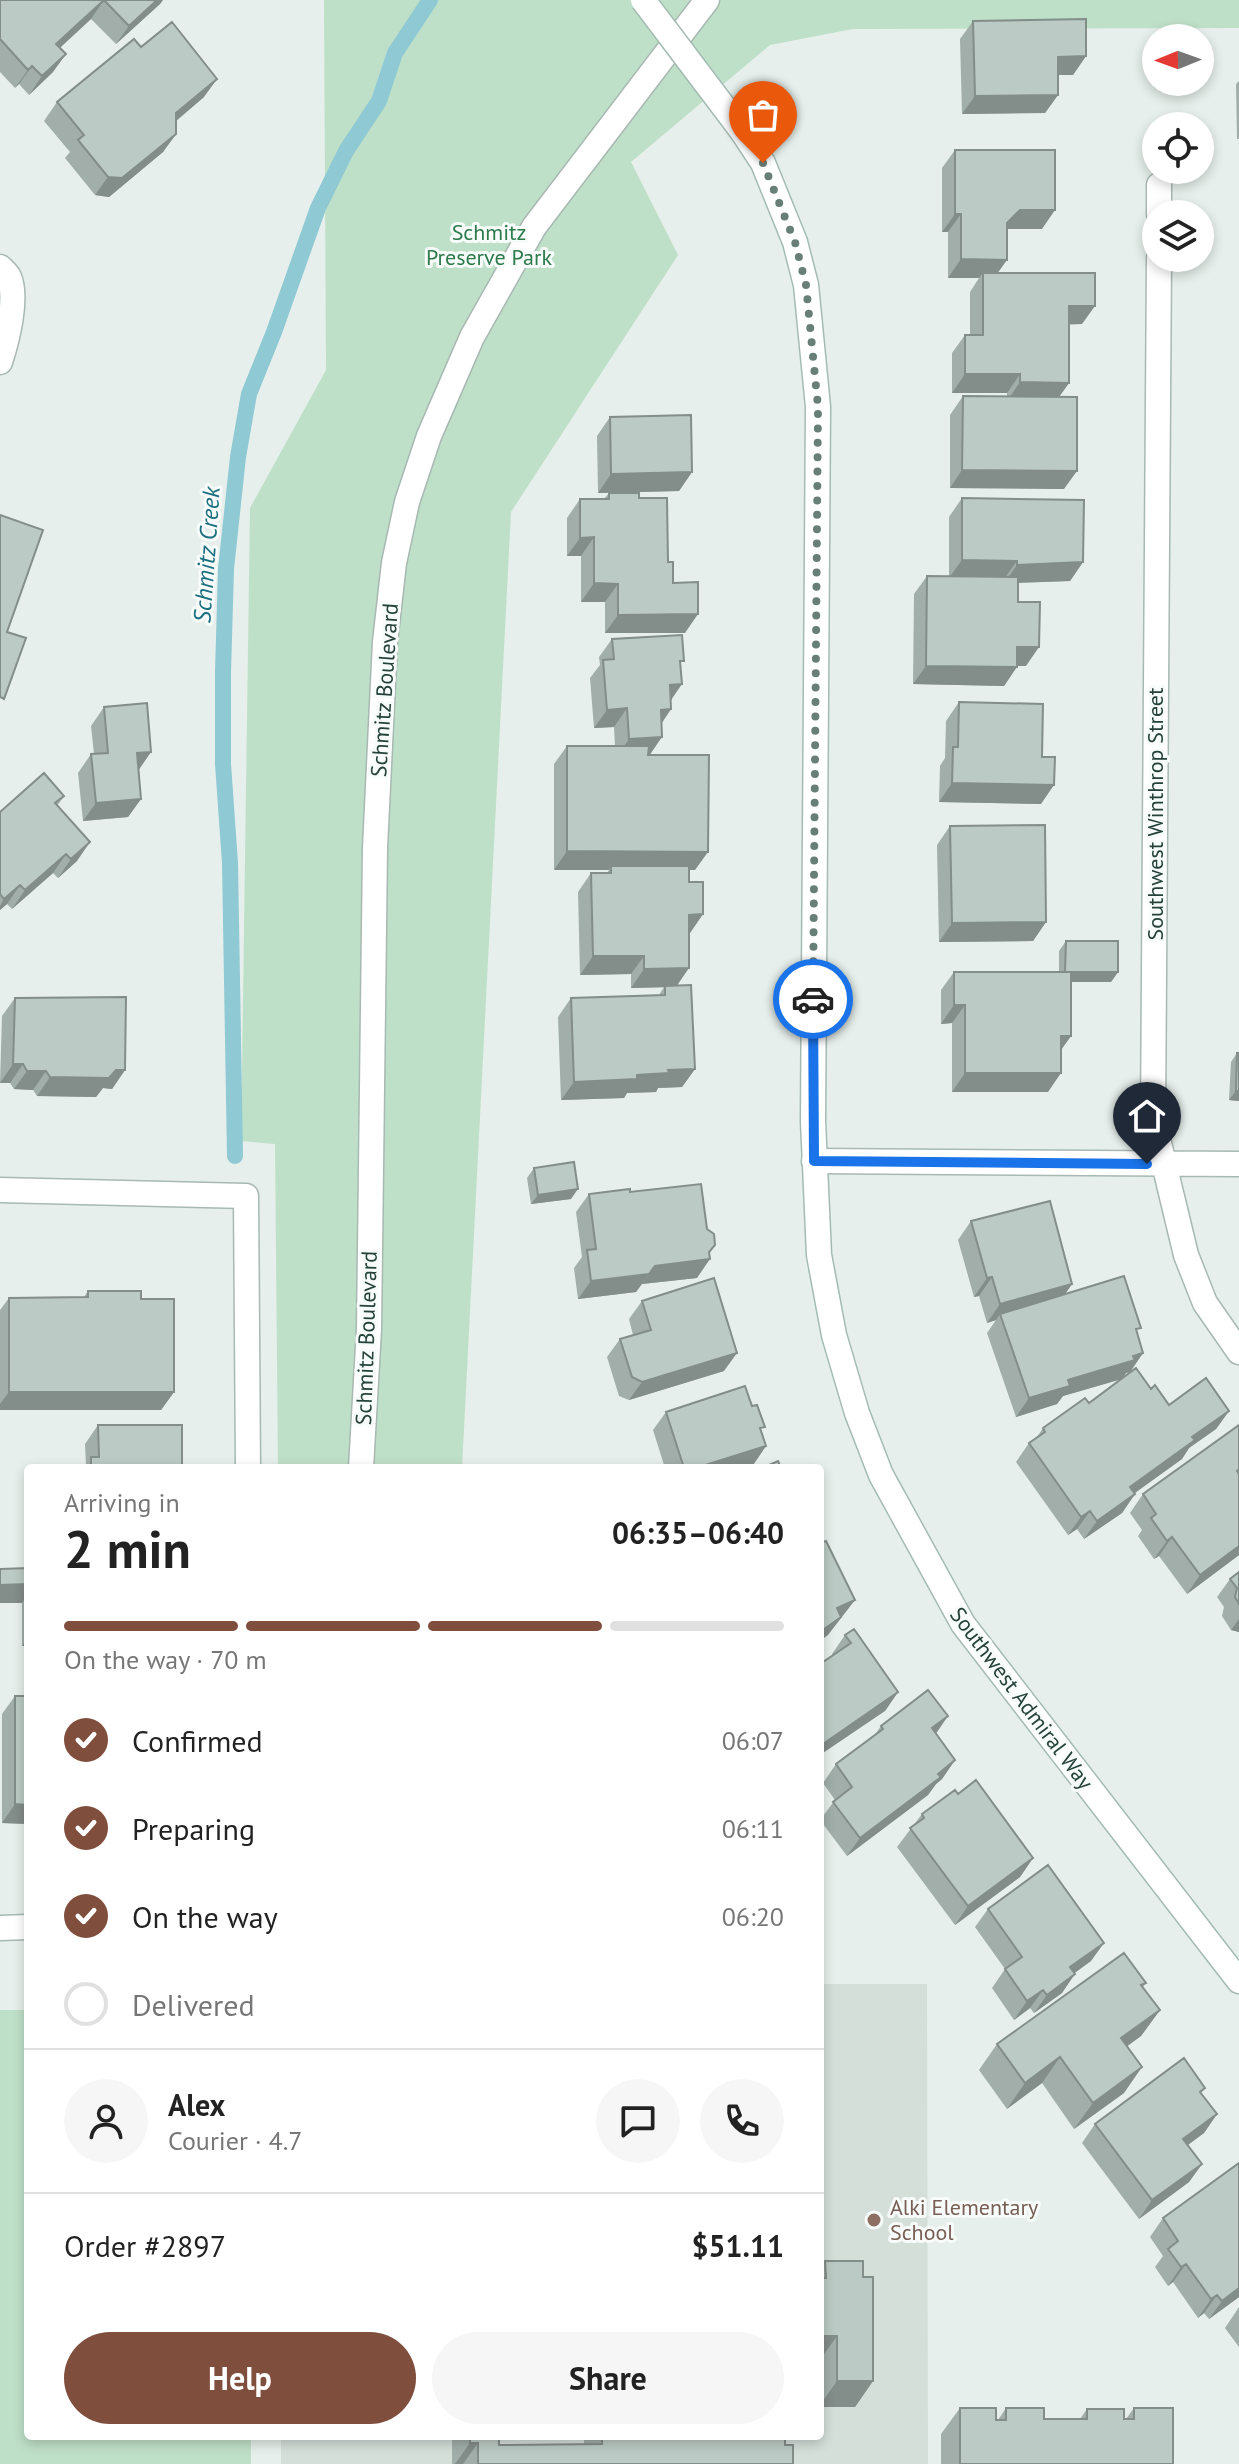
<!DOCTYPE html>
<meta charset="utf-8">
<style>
body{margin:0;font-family:"PT Sans",sans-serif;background:#f6f6f6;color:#222;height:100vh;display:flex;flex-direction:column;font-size:30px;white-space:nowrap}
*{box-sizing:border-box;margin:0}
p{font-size:26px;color:#767676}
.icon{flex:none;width:44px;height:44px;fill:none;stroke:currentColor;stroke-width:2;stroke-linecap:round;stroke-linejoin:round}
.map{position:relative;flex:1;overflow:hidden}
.drawer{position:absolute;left:24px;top:1464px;width:800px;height:976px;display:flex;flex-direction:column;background:#fff;border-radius:8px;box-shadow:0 4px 12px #0003}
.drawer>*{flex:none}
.needle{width:52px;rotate:269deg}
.tools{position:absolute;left:1142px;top:24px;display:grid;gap:16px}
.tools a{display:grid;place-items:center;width:72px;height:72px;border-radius:50%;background:#fff;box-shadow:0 4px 12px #0003;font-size:40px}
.pin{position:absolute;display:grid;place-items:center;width:68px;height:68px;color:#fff;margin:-82px -34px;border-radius:50% 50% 50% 0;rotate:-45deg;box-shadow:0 0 8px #0007}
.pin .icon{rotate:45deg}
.courier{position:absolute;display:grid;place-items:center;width:80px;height:80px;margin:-40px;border:6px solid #1a73e8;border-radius:50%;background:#fff;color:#222;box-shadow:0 2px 10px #0007}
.overview em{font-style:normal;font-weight:800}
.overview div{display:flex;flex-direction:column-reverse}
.overview{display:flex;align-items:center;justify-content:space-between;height:136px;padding:0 40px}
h1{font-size:52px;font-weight:800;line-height:60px}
.bar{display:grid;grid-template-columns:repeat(4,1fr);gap:12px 8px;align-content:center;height:96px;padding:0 40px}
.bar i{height:10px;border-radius:6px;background:#e0e0e0}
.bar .on{background:#804e3d}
.bar p{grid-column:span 4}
.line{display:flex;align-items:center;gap:20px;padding:0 40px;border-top:2px solid #e0e0e0}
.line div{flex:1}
.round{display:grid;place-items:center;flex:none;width:84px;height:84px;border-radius:42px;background:#f6f6f6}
ol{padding:0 40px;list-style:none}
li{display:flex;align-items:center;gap:24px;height:88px}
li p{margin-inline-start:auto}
li .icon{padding:8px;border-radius:50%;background:#804e3d;color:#fff;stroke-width:4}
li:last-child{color:#767676}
li i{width:44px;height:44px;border:4px solid #e0e0e0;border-radius:50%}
.primary-button{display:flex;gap:16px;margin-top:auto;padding:16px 40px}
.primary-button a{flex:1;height:92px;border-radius:48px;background:#804e3d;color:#fff;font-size:32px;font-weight:800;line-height:92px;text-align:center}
.primary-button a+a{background:#f6f6f6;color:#222}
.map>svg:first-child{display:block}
.built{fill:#d4dfda}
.green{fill:#bfe0c8}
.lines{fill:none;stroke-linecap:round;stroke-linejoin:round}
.stream{stroke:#8ec9d4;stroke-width:16}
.pedestrian-casing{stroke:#a8b8b2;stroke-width:27}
.minor-casing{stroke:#a8b8b2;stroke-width:27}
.secondary-casing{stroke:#a4bbb3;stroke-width:27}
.pedestrian{stroke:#fff;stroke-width:24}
.minor{stroke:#fff;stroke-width:24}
.secondary{stroke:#fff;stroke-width:24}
.secondary-bridge-casing{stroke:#a4bbb3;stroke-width:27;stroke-linecap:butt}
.secondary-bridge{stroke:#fff;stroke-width:24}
.wall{fill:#a1aea9}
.shaded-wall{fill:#838d89}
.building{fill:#bbcac4;stroke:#838d89;stroke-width:2}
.done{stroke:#687f78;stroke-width:8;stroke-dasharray:0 14.4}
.route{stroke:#1a73e8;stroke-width:10}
.education-dot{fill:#8d6e63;stroke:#f7fbf9;stroke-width:3}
.labels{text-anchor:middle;stroke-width:6;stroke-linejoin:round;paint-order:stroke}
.park-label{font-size:22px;fill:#2d7a4b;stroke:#f7fbf9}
.street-label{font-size:22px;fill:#24423a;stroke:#f7fbf9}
.education-label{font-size:22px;fill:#785e54;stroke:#f7fbf9;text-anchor:start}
.water-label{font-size:24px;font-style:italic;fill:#1c6f80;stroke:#f7fbf9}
</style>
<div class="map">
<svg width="1239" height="2464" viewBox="0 0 1239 2464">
<rect width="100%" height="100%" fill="#e6efeb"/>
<path class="built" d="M820,1984H927L928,2464H281V2436H820Z"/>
<path class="green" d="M324,0H1239V28L853,29L770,45L631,162L678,255L511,512L462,1468H278L275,1144L241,1141L250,508L326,370Z
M0,2010H28V2436H251V2464H0Z"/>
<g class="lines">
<path class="stream" d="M235,1156L230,863L223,764V672L226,569L238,457L249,394L274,332L318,208L346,151L379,101L395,53L430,0"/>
<g class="pedestrian-casing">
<path id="pedestrian" d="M361,1468L369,1329L375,848L385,642L394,563L407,502L429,436L472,337L534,227L707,0"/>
</g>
<g class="minor-casing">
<path id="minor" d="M1159,185V214
M1159,258L1153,1118L1186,1255L1205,1303L1239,1352
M0,267C3,270 7,273 9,277C18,298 7,341 0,362
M814,1161L1239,1164
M0,1190L246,1196L248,1468
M0,1928L28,1927"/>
</g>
<g class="secondary-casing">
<path id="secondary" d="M742,131L763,163L795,242L806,285L818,407L813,1121L819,1255L834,1335L857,1413L881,1475L963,1624L1239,1981"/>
</g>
<use href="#pedestrian" class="pedestrian"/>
<use href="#minor" class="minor"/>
<use href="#secondary" class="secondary"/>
<g class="secondary-bridge-casing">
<path id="secondary-bridge" d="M643,0L742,131"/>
</g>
<use href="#secondary-bridge" class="secondary-bridge"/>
</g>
<path class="wall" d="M0,0H163L160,4L116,44L91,19L60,48L53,72L29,95L19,84L15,88L0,72Z
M973,21L1086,56L1073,75H1058V95L1045,113L962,114L960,39Z
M141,47L204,97L176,121V134L163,152L109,197L95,195L65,158L70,152L44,121L57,102Z
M1239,81V139H1237L1236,84Z
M955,150L1042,229H1007L997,273L1082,324H1069V383L1059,397L1064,489L950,488V415L963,396H1007V393H952V353L965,335H970V292L979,278H948V232H942V168Z
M610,417L692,472L679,491L598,493L597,436Z
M609,493L639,498L668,562L685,633H605V602H581V556H567V518L580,499H604Z
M962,498L1083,562L1070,581L1018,583V602L1026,666H1017L1004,686L913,684L914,594L927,576H949V517Z
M612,639L681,665L671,701V709L662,723L650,755L695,870H689V882L703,914L690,933H689L677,986L695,1069L682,1087L658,1088L656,1092L627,1093L624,1098L561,1100L558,1017L571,998L659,995L664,987L631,988V974L580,975L578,892L591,873H607L609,870H554V764L567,746H615L614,727L594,728L590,678L600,665L599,657Z
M959,702L1041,804L939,802L940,766L945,758L946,721Z
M104,707L139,770L141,799L128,817L83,821L78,773L91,754H94L91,726Z
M64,796L57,806L77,861L58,878L53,873L12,909L7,904L0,910V812Z
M950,826L1046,922L1033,941L939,942L937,845Z
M1066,941L1118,972L1111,982H1071V1036L1061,1050L1048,1092H952V1023L941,1024V990L954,972H1059V951Z
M15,998L125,1070L112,1089L103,1088L96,1097L37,1096L33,1090L14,1089L10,1083H0L2,1016Z
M1237,1053H1239V1101L1229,1100L1231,1062Z
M534,1168L571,1199L531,1204L527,1178Z
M630,1192L697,1278L642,1284L636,1292L578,1299L574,1268L582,1257L576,1212L589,1194Z
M971,1221L1072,1284L1065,1294L1137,1333L1143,1353L1130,1372L1126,1373L1123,1378L1151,1389L1169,1405L1229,1411L1216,1429L1189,1448L1182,1459L1134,1493L1135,1494L1122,1513L1084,1539L1077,1529L1068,1535L1016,1462L1029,1443L1035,1440L1043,1428L1089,1403L1121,1379L1063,1396L1057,1404L1016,1417L987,1333L996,1320L987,1323L979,1296L974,1297L958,1240Z
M88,1291L141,1299L174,1392L161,1410H0V1310L9,1298L84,1297Z
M642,1301L724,1371L629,1400L619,1396L607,1357L620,1339L633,1335L629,1319Z
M666,1412L761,1432L766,1446L753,1465L742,1468H665L653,1430Z
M98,1425L182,1468H84L86,1465L85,1444Z
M1239,1426V1555L1187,1594L1159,1556L1154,1559L1138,1536L1142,1530L1130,1513L1143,1494Z
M28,1568V1646H22V1603Z
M1239,1572V1632L1231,1630L1222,1616L1224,1607L1217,1597L1230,1579Z
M845,1635L898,1692L885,1711L832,1654Z
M15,1696H28V1824L2,1823V1714Z
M881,1726L936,1733L955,1760L942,1779L936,1784L928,1795L847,1856L820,1820L835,1800L823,1783L836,1764L874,1736Z
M958,1794L1033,1858L1020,1877L955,1925L897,1847L922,1814Z
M988,1909L1091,1961L1074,1973L1062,1993L1034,2013L1030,2008L1014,2020L992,1988L1005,1969L975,1927Z
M1146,1983L1143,1987L1160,2010L1141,2036L1127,2046L1124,2093L1074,2129L1042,2083L1007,2109L979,2070L997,2044Z
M1201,2093L1217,2114L1204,2133L1188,2145L1202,2164L1189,2182L1139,2219L1082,2143L1095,2124Z
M1239,2163V2297L1209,2319L1204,2313L1198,2318L1173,2282L1168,2286L1155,2267L1163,2256L1150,2237L1163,2218Z
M825,2261L863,2277L873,2381L855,2407H820V2269Z
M1239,2307V2347L1225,2328Z
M960,2408L996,2420H998L1006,2408L1044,2419H1080L1087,2409L1124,2419H1126L1134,2408L1173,2464H941V2434Z
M452,2436H499V2445L584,2444V2436H785V2445L793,2464H452Z"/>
<path class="shaded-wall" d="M104,0L91,19L43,63L56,44Z
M157,0H163L160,4L116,44L129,26Z
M66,54L53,72L29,95L42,76Z
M1086,56L1073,75H1045L1058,57Z
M32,66L19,84L15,88L28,70Z
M217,79L204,97L163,132L176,113Z
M1058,95L1045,113L962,114L975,96Z
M176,134L163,152L109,197L95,195L108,177Z
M1020,210H1055L1042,229H1007V223Z
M955,214H961L948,232H942Z
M961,259L1007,260L994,278L983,273L979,278H948Z
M1069,306H1095L1082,324L1056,325Z
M965,374H1020L1007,393H952Z
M1020,382L1069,383L1056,401H1007Z
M962,470L1077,471L1064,489L950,488Z
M692,472L679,491L598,493L611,474Z
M594,537L581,556H567L580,538Z
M962,560L1017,561L1004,579L949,578Z
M1083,562L1070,581L1004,583L1017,565Z
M594,583L618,584L605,602H581Z
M698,614L685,633H605L618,615Z
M1017,647H1039L1026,666H1004Z
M926,666L1017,667L1004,686L913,684Z
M682,684L669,703L670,685Z
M627,708L614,727L594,728L607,710Z
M671,709L658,728L661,710Z
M662,737L649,756L616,758L629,739Z
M151,752L138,771L137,753Z
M952,783L1054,785L1041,804L939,802Z
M141,799L128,817L83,821L96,803Z
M90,842L77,861L58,878L71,859Z
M567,851L708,852L695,870H611V866L609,870H554Z
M66,854L53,873L12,909L25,890Z
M20,885L7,904L0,910V906L4,899Z
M703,914L690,933H676L689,915Z
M1046,922L1033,941L939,942L952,923Z
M593,956H644L631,974L580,975Z
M689,968L676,987L631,988L644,969Z
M1065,972H1118L1111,982H1059Z
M954,1005H965L952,1023L941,1024Z
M1061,1036H1071L1058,1054Z
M13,1064H23L10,1083H0Z
M695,1069L682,1087L658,1088L656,1092L627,1093L624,1098L561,1100L574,1082L637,1075L668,1070Z
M116,1070H125L112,1089L103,1088L96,1097L37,1096L50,1077Z
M27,1071H46L33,1090L14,1089Z
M965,1073H1061L1048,1092H952Z
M1236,1091H1239V1101L1229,1100Z
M578,1189L571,1199L531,1204L538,1195Z
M715,1245L705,1260L710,1259L697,1278L642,1284L655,1266Z
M649,1274L636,1292L578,1299L591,1281Z
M992,1277L979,1296L974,1297L987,1278Z
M1072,1284L1059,1303L1000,1314L996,1320L987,1323L1000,1304Z
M737,1353L724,1371L629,1400L642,1382Z
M1143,1353L1130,1372L1126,1373L1122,1379L1063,1396L1057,1404L1016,1417L1029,1398L1068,1380Z
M9,1392H174L161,1410H0V1404Z
M1229,1411L1216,1429L1189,1448L1182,1459L1117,1506L1130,1487L1192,1437Z
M766,1446L753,1465L742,1468H696Z
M1135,1494L1122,1513L1084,1539L1097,1521Z
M1090,1511L1077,1529L1068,1535L1081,1517Z
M1172,1537L1159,1556L1154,1559L1167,1541Z
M1239,1546V1555L1187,1594L1200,1575Z
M28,1584V1594L22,1603H0V1585Z
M855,1600L828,1635L820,1641V1632L837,1608Z
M1239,1619V1632L1231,1630Z
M28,1637V1646H22Z
M898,1692L885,1711L820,1755V1746Z
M948,1716L935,1735L932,1728Z
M955,1760L942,1779L936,1784L928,1795L847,1856L860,1838Z
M15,1804L28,1805V1824L2,1823Z
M1033,1858L1020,1877L955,1925L968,1906Z
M1104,1943L1091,1961L1057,1986L1070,1967Z
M1075,1974L1062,1993L1034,2013L1047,1995Z
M1043,1990L1030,2008L1014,2020L1027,2001Z
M1160,2010L1141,2036L1103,2064L1121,2038Z
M1060,2057L1042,2083L1007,2109L1025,2083Z
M1142,2067L1124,2093L1074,2129L1093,2103Z
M1217,2114L1204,2133L1170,2158L1183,2139Z
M1202,2164L1189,2182L1139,2219L1152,2200Z
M1186,2264L1173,2282L1168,2286L1181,2267Z
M1239,2288V2297L1209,2319L1222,2301Z
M1217,2295L1204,2313L1198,2318L1211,2299Z
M820,2336H837L820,2360Z
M837,2381H873L855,2407H820V2405Z
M470,2443H478L463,2464H455Z"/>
<path class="building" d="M0,0H157L129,26L104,0L56,44L66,54L42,76L32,66L28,70L0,39Z
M1086,19V56L1058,57V95L975,96L973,21Z
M172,22L217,79L176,113V134L122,178L108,177L78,140L84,135L57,102L134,39L141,47Z
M955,150H1055V210H1020L1007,223V260L961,259V214H955Z
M983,273H1095V306H1069V383L1020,382V374H965V335H983Z
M963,396L1077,397V471L962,470Z
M691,415L692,472L611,474L610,417Z
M609,493H639V498H667L668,562H673V583L698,582V614L618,615V584L594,583V537L580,538V499H609Z
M962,498L1084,500L1083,562L1017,565V561L962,560Z
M0,515L43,530L7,632L26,638L4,699L0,697Z
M927,576L1018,577V602H1040L1039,647H1017V667L926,666Z
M682,635L684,661H680L682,684L670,685L671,709L661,710L662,737L629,739L627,708L607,710L603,660L614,659L612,639Z
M959,702L1043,704L1042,757H1055L1054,785L952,783L953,747H958Z
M147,703L151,752L137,753L141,799L96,803L91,754L108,753L104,707Z
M567,746H649L648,755H709L708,852L567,851Z
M44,773L64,796L55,803L90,842L71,859L66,854L25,890L20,885L4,899L0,894V812Z
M1045,825L1046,922L952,923L950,826Z
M611,866H689V882H703V914L689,915V968L644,969V956H593L591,873H611Z
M1066,941H1118V972H1065Z
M954,972H1071V1036H1061V1073H965V1005H954Z
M691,985L695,1069L668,1070L669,1073L637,1075V1079L574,1082L571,998L665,995V986Z
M126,997L125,1070H116L109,1078L50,1077L46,1071H27L23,1064H13L15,998Z
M1237,1053H1239V1091H1236Z
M574,1162L578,1189L538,1195L534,1168Z
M701,1184L707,1229L714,1234L715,1245L709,1252L710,1259L655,1266L649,1274L591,1281L587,1250L596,1249L589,1194L630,1189V1192Z
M1050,1201L1072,1284L1000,1304L992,1277L987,1278L971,1221Z
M1124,1276L1141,1328L1136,1329L1143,1353L1133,1356L1135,1360L1068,1380L1070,1386L1029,1398L1000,1314Z
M714,1278L737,1353L642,1382L632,1377L620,1339L651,1330L642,1301Z
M88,1291H141V1299H174V1392H9V1298L88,1297Z
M1136,1368L1151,1389L1155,1385L1169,1405L1206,1378L1229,1411L1192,1437L1195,1440L1130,1487L1135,1494L1097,1521L1090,1511L1081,1517L1029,1443L1045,1432L1043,1428L1085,1398L1089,1403Z
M745,1386L752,1406L757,1405L765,1427L760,1428L766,1446L696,1468H684L666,1412Z
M98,1425H182V1468H91V1457H99Z
M1239,1425V1469L1237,1471L1239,1474V1546L1200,1575L1172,1537L1167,1541L1151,1518L1156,1514L1143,1494Z
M778,1461L781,1468H762Z
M826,1541L855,1600L837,1608L841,1617L820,1632V1543Z
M28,1568V1584L0,1585V1569Z
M1239,1572V1604L1235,1597L1237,1588L1230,1579Z
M854,1629L898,1692L820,1746V1664L851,1643L845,1635Z
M928,1690L948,1716L932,1728L955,1760L938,1774L941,1777L860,1838L833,1802L852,1787L836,1764L883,1729L881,1726Z
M15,1696H28V1805L15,1804Z
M976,1780L1033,1858L968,1906L910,1828L924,1818L922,1814L955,1790L958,1794Z
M1048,1865L1104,1943L1070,1967L1075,1974L1047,1995L1043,1990L1027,2001L1005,1969L1022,1957L988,1909Z
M1124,1953L1146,1983L1141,1985L1160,2010L1121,2038L1142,2067L1093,2103L1060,2057L1025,2083L997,2044Z
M1184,2058L1205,2088L1200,2092L1217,2114L1183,2139L1202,2164L1152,2200L1095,2124Z
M1239,2163V2288L1222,2301L1217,2295L1211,2299L1186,2264L1181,2267L1168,2249L1178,2241L1163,2218Z
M825,2261H863V2277H873V2381H837V2336H820V2278H826Z
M960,2408H996V2420H1006V2408H1044V2419H1087V2409H1124V2419H1134V2408H1173V2464H960Z
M470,2436H499V2445L602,2444V2436H785V2445H793V2464H478V2443H470Z"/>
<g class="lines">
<path class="done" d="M763,163L795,242L806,285L818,407L813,999"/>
<path class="route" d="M813,999L814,1161L1147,1164"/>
</g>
<circle class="education-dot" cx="874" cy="2220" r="8"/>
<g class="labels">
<g class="park-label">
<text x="489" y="240">Schmitz<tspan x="489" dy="25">Preserve Park</tspan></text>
</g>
<g class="street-label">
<text transform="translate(384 690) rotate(-86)" y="8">Schmitz Boulevard</text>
<text transform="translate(1155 814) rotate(-90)" y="8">Southwest Winthrop Street</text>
<text transform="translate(366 1338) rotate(-88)" y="8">Schmitz Boulevard</text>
<text transform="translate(1022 1698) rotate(53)" y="8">Southwest Admiral Way</text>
</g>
<g class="education-label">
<text x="890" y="2215">Alki Elementary<tspan x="890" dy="25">School</tspan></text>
</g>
<g class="water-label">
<text transform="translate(207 555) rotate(-86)" y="8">Schmitz Creek</text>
</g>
</g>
</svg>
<div class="tools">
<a><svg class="needle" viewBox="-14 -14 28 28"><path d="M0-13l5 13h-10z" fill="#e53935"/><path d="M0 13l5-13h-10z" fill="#767676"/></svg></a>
<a><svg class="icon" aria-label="locate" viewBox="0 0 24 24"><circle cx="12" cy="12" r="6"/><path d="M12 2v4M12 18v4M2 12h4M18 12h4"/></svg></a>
<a><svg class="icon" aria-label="layers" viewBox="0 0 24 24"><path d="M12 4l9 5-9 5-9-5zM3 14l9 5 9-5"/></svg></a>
</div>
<div class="pin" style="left:763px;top:163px;background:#ea580c"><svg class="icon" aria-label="bag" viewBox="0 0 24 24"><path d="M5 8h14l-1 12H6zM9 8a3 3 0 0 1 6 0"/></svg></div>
<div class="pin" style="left:1147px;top:1164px;background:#1f2937"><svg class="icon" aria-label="home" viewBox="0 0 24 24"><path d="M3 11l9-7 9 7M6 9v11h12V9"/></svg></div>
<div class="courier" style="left:813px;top:999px"><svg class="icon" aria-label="car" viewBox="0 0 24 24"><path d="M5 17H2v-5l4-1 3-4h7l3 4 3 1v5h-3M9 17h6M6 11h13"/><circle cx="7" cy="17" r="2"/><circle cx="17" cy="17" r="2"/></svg></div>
<section class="drawer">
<div class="overview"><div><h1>2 min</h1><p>Arriving in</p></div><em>06:35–06:40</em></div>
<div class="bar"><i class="on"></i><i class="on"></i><i class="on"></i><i></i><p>On the way · 70 m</p></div>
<ol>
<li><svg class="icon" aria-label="check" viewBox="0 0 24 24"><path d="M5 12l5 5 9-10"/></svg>Confirmed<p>06:07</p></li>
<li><svg class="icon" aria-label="check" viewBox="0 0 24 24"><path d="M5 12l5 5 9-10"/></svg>Preparing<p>06:11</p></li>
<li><svg class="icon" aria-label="check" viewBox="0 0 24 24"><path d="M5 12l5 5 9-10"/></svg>On the way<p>06:20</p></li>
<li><i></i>Delivered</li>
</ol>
<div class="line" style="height:144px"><a class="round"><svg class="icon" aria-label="person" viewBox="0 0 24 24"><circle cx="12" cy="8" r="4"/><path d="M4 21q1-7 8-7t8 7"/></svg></a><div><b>Alex</b><p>Courier · 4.7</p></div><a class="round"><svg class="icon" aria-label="chat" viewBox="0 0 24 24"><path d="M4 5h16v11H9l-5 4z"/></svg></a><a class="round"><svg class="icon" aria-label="phone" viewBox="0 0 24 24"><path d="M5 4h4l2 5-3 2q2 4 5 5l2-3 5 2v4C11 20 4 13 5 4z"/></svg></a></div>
<div class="line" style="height:104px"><div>Order #2897</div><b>$51.11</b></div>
<div class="primary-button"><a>Help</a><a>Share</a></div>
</section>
</div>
